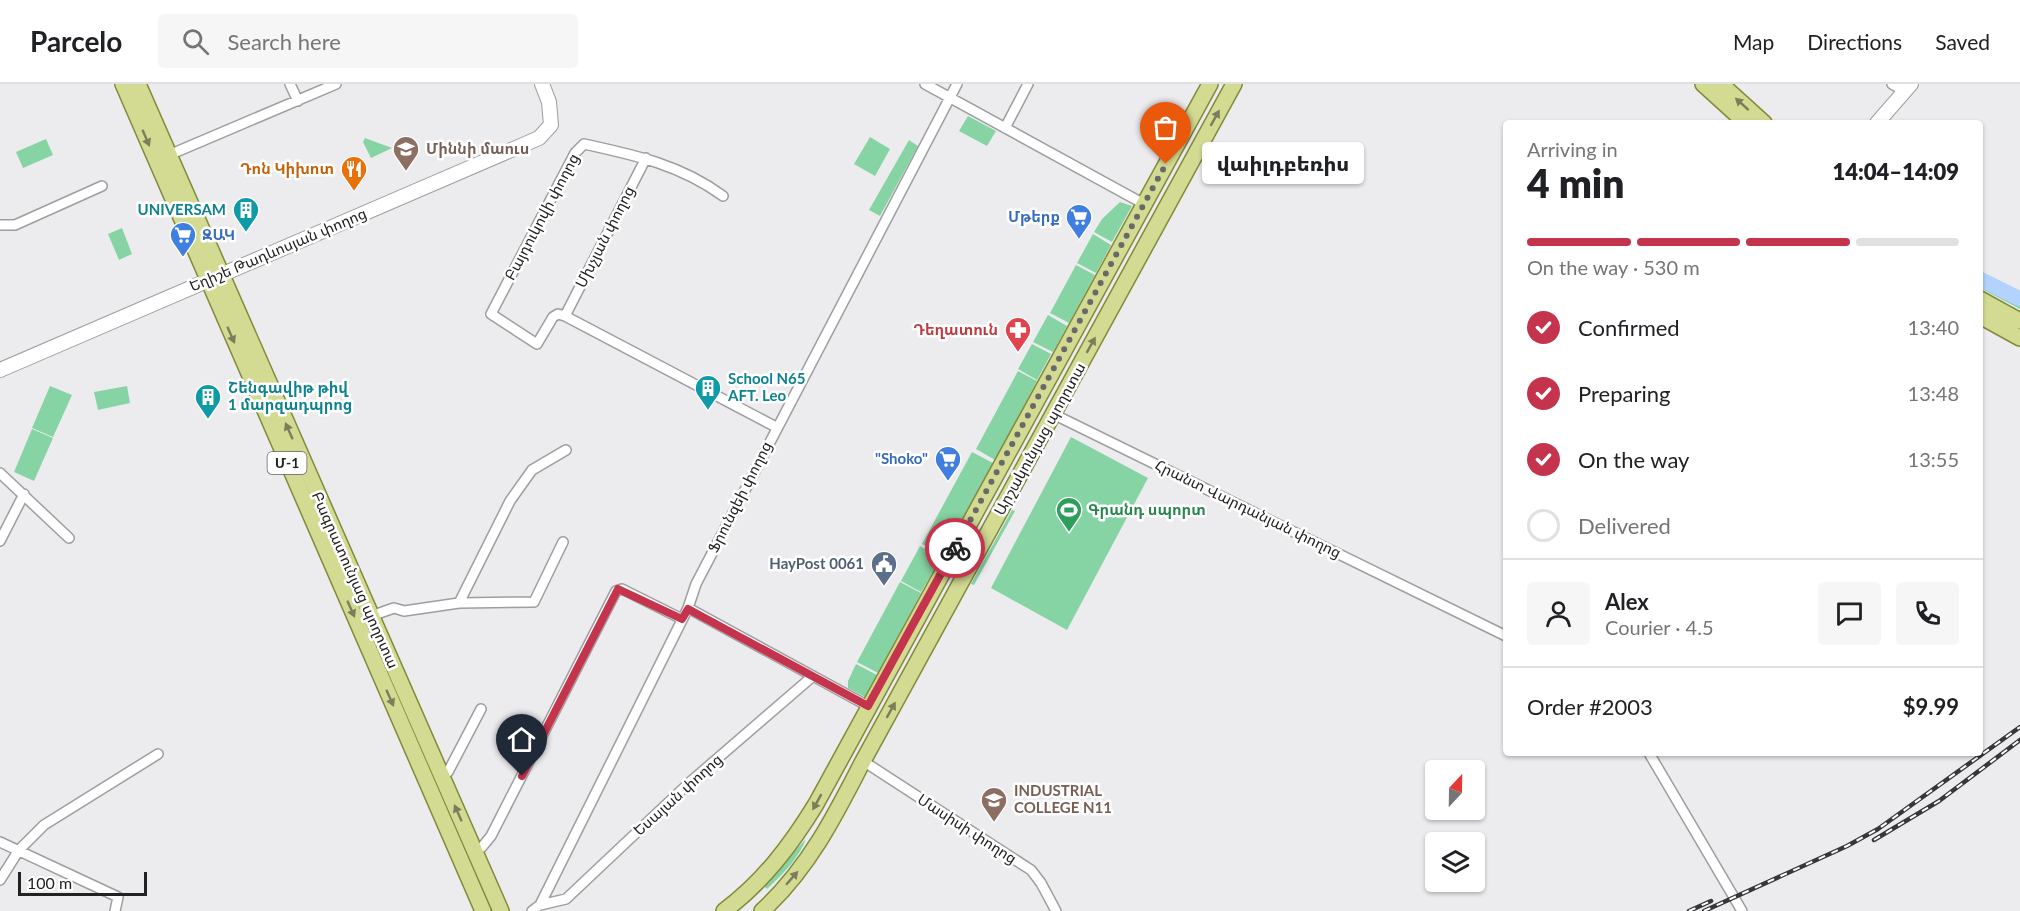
<!DOCTYPE html>
<meta charset="utf-8">
<style>
body{margin:0;font-family:Lato,"Noto Sans Armenian",sans-serif;background:#f6f6f6;color:#202124;height:100vh;display:flex;flex-direction:column;font-size:22px;white-space:nowrap}
*{box-sizing:border-box;margin:0}
p{font-size:20px;color:#757577}
.icon{flex:none;width:33px;height:33px;fill:none;stroke:currentColor;stroke-width:2;stroke-linecap:round;stroke-linejoin:round}
.map{position:relative;flex:1;overflow:hidden}
.sheet{position:absolute;left:1503px;top:36px;width:480px;height:636px;display:flex;flex-direction:column;background:#fff;border-radius:6px;box-shadow:0 2px 4px #0004}
.sheet>*{flex:none}
.needle{width:39px;rotate:22deg}
.fabs{position:absolute;left:1425px;top:676px;display:grid;gap:12px}
.fabs a{display:grid;place-items:center;width:60px;height:60px;border-radius:6px;background:#fff;box-shadow:0 2px 4px #0004;font-size:30px}
.scale{position:absolute;left:18px;bottom:15px;width:129px;box-sizing:border-box;padding-left:6px;border:3px solid #222223;border-top:0;font-size:16px;line-height:21px;white-space:nowrap;color:#222223;-webkit-text-stroke:4px #fff;paint-order:stroke}
.pin{position:absolute;display:grid;place-items:center;width:51px;height:51px;color:#fff;margin:-62px -26px;border-radius:50% 50% 50% 0;rotate:-45deg;box-shadow:0 0 6px #0007}
.pin .icon{rotate:45deg}
.courier{position:absolute;display:grid;place-items:center;width:60px;height:60px;margin:-30px;border:4px solid #c5344d;border-radius:50%;background:#fff;color:#222;box-shadow:0 2px 8px #0007}
.bubble{position:absolute;height:42px;border-radius:6px;background:#fff;box-shadow:0 2px 4px #0004;font-size:20px;font-weight:800;line-height:42px;text-align:center}
.summary em{font-style:normal;font-weight:800}
.summary div{display:flex;flex-direction:column-reverse}
.summary{display:flex;align-items:center;justify-content:space-between;height:102px;padding:0 24px}
h1{font-size:39px;font-weight:800;line-height:45px}
.bar{display:grid;grid-template-columns:repeat(4,1fr);gap:9px 6px;align-content:center;height:72px;padding:0 24px}
.bar i{height:8px;border-radius:4px;background:#e0e0e0}
.bar .selected{background:#c5344d}
.bar p{grid-column:span 4}
.line{display:flex;align-items:center;gap:15px;padding:0 24px;border-top:2px solid #e0e0e0}
.line div{flex:1}
.round{display:grid;place-items:center;flex:none;width:63px;height:63px;border-radius:6px;background:#f6f6f6}
ol{padding:0 24px;list-style:none}
li{display:flex;align-items:center;gap:18px;height:66px}
li p{margin-inline-start:auto}
li .icon{padding:6px;border-radius:50%;background:#c5344d;color:#fff;stroke-width:4}
li:last-child{color:#757577}
li i{width:33px;height:33px;border:3px solid #e0e0e0;border-radius:50%}
header{display:flex;align-items:center;gap:36px;box-sizing:border-box;height:84px;padding:0 30px;background:#fff;border-bottom:2px solid #e0e0e0}
header strong{font-size:28px}
nav{display:flex;gap:33px;margin-inline-start:auto;font-size:21px}
.search{width:420px;height:54px;background:#f6f6f6;display:flex;align-items:center;gap:15px;box-sizing:border-box;padding:0 21px;border-radius:6px;color:#757577;font-size:22px}
.map>svg:first-child{display:block}
.green{fill:#86d4a3}
.lines{fill:none;stroke-linecap:round;stroke-linejoin:round}
.river{stroke:#b1d3fd;stroke-width:15}
.street-casing{stroke:#9e9ea0;stroke-width:12}
.secondary-casing{stroke:#9e9ea0;stroke-width:16}
.primary-casing{stroke:#828a3a;stroke-width:18}
.street{stroke:#fff;stroke-width:9}
.secondary{stroke:#fff;stroke-width:14}
.primary{stroke:#d3da91;stroke-width:15}
.rail-casing{stroke:#373738;stroke-width:4.5}
.rail{stroke:#fff;stroke-width:2;stroke-dasharray:7;stroke-linecap:butt}
.oneway{fill:#7a7e5a}
.done{stroke:#69696a;stroke-width:6;stroke-dasharray:0 10.8}
.route{stroke:#c5344d;stroke-width:8}
.labels{text-anchor:middle;stroke-width:5;stroke-linejoin:round;paint-order:stroke}
.shield{fill:#fff;stroke:#646465;stroke-width:1.5}
.shield-label{font-size:14px;font-weight:bold;fill:#222223}
.education-label{font-size:15px;font-weight:bold;fill:#785e54;stroke:#fff;text-anchor:start}
.food-label{font-size:15px;font-weight:bold;fill:#c56008;stroke:#fff;text-anchor:end}
.culture-label{font-size:15px;font-weight:bold;fill:#0d838f;stroke:#fff;text-anchor:start}
.street-label{font-size:15px;fill:#222223;stroke:#fff}
.shop-label{font-size:15px;font-weight:bold;fill:#366cbe;stroke:#fff;text-anchor:end}
.health-label{font-size:15px;font-weight:bold;fill:#be3a42;stroke:#fff;text-anchor:end}
.leisure-label{font-size:15px;font-weight:bold;fill:#27864d;stroke:#fff;text-anchor:start}
.service-label{font-size:15px;font-weight:bold;fill:#4e5e75;stroke:#fff;text-anchor:end}
</style>
<header>
<strong>Parcelo</strong>
<div class="search"><svg class="icon" aria-label="search" viewBox="0 0 24 24"><circle cx="10" cy="10" r="6"/><path d="M15 15l6 6"/></svg>Search here</div>
<nav><a>Map</a><a>Directions</a><a>Saved</a></nav>
</header>
<div class="map">
<svg width="2020" height="827" viewBox="0 0 2020 827">
<rect width="100%" height="100%" fill="#ececef"/>
<path class="green" d="M968,32L996,47L987,62L959,47Z
M870,53L890,65L875,92L854,80Z
M365,54L392,64L371,74L363,58Z
M46,55L53,71L23,84L16,68Z
M909,56L918,62L880,132L869,126Z
M1120,118L1132,122L1112,158L1094,148L1102,135Z
M122,144L132,170L119,176L108,150Z
M1093,150L1111,161L1096,189L1077,179Z
M1076,181L1095,191L1069,239L1050,229Z
M1980,186L1999,200L2020,210V225L1980,204Z
M1048,231L1067,242L1053,268L1033,258Z
M1032,260L1051,270L1037,296L1018,285Z
M1018,287L1037,297L995,376L976,365Z
M50,302L72,311L53,353L32,344Z
M127,302L130,319L98,326L94,308Z
M32,345L53,354L34,397L14,388Z
M1071,353L1148,394L1067,546L991,504Z
M972,368L993,379L943,471L922,460Z
M1012,426L1015,427L974,501L971,500Z
M920,462L941,474L921,508L901,497Z
M900,498L921,509L878,589L857,578Z
M856,580L877,591L865,613L848,604V597Z
M806,755C799,774 782,791 767,805L763,801Z"/>
<g class="lines">
<path class="river" d="M1980,195L2020,215"/>
<g class="street-casing">
<path id="street" d="M290,0L298,17
M925,0L1144,120
M1892,0L1906,8
M1005,44L1028,0
M169,71L336,0
M723,112C681,81 635,71 584,60L575,69L491,230L537,260L553,233L558,230L565,232L776,343
M0,141H15L102,102
M565,232L646,74
M1053,330L1506,552
M0,389L69,454
M0,457L24,410
M459,519L534,518L563,458
M688,524L868,622
M371,532L394,524L404,527L459,519L510,417L532,386L566,366
M1649,669L1742,827
M863,677L1031,786L1041,799L1056,827
M441,691L448,688L481,625
M0,758L118,813L115,827
M475,767L482,763L491,752L616,507L622,505L682,535
M0,796L19,766L44,741L158,670
M540,821L566,815L689,699L813,592
M532,827L540,821L688,524L696,500L957,0"/>
</g>
<g class="secondary-casing">
<path id="secondary" d="M1877,39L1911,0
M0,286L539,54L551,41L549,18L542,0"/>
</g>
<g class="primary-casing">
<path id="primary" d="M123,0L483,827
M138,0L501,827
M1703,0L1746,39
M1721,0L1764,39
M1980,215L2020,237
M1980,232L2020,254
M724,827C763,798 791,761 816,720L1210,0
M762,827C808,785 835,732 863,677L1234,0"/>
</g>
<use href="#street" class="street"/>
<use href="#secondary" class="secondary"/>
<use href="#primary" class="primary"/>
<g class="rail-casing">
<path id="rail" d="M1874,756L1939,717L2020,656
M1689,827L1711,817
M1704,827L1847,762L1878,745L2020,643"/>
</g>
<use href="#rail" class="rail"/>
</g>
<defs><path id="oneway-solid" d="M-6-.8H1V-3.2L6.5 0L1 3.2V.8H-6Z" transform="scale(1.5)"/></defs>
<g class="oneway">
<use href="#oneway-solid" transform="translate(1742 20) rotate(-138)"/>
<use href="#oneway-solid" transform="translate(1215 34) rotate(-61)"/>
<use href="#oneway-solid" transform="translate(146 54) rotate(67)"/>
<use href="#oneway-solid" transform="translate(231 251) rotate(66)"/>
<use href="#oneway-solid" transform="translate(1091 261) rotate(-61)"/>
<use href="#oneway-solid" transform="translate(289 347) rotate(-114)"/>
<use href="#oneway-solid" transform="translate(351 525) rotate(66)"/>
<use href="#oneway-solid" transform="translate(390 614) rotate(66)"/>
<use href="#oneway-solid" transform="translate(891 626) rotate(-61)"/>
<use href="#oneway-solid" transform="translate(817 718) rotate(119)"/>
<use href="#oneway-solid" transform="translate(458 729) rotate(-114)"/>
<use href="#oneway-solid" transform="translate(792 794) rotate(-49)"/>
</g>
<g class="lines">
<path class="done" d="M955,464L1166,80"/>
<path class="route" d="M522,692L618,505L682,535L688,525L868,622L955,464"/>
</g>
<defs>
<g id="school-pin" transform="scale(1.35)"><path d="M0 17L-7.5 6A9.5 9.5 0 1 1 7.5 6Z" fill="#8d6e63" stroke="#fff"/><path d="M0-5L7-2L0 1L-7-2ZM-4 1L0 2.5L4 1V4Q0 6-4 4Z" fill="#fff"/></g>
<g id="restaurant-pin" transform="scale(1.35)"><path d="M0 17L-7.5 6A9.5 9.5 0 1 1 7.5 6Z" fill="#e8710a" stroke="#fff"/><path d="M-5-6h1v4h1v-4h1v4h1v-4h1v5L-1.5 .5V6h-2V.5L-5-1ZM5-6V6H3V1.5H1.5Q1.5-4 5-6Z" fill="#fff"/></g>
<g id="building-pin" transform="scale(1.35)"><path d="M0 17L-7.5 6A9.5 9.5 0 1 1 7.5 6Z" fill="#0f9aa8" stroke="#fff"/><path d="M-4-6H4V6H1V3H-1V6H-4ZM-2.5-4.3h1.7v1.8h-1.7ZM.8-4.3h1.7v1.8H.8ZM-2.5-1h1.7V.8h-1.7ZM.8-1h1.7V.8H.8Z" fill="#fff"/></g>
<g id="supermarket-pin" transform="scale(1.35)"><path d="M0 17L-7.5 6A9.5 9.5 0 1 1 7.5 6Z" fill="#3f7fe0" stroke="#fff"/><path d="M-6-5.5h2.5l.6 2H6L4.5 2H-2.5L-4.4-4H-6ZM-1.5 3.2a1.3 1.3 0 1 0 .1 0ZM3 3.2a1.3 1.3 0 1 0 .1 0Z" fill="#fff"/></g>
<g id="pharmacy-pin" transform="scale(1.35)"><path d="M0 17L-7.5 6A9.5 9.5 0 1 1 7.5 6Z" fill="#e0444e" stroke="#fff"/><path d="M-2-6h4v4h4v4h-4v4h-4v-4h-4v-4h4Z" fill="#fff"/></g>
<g id="stadium-pin" transform="scale(1.35)"><path d="M0 17L-7.5 6A9.5 9.5 0 1 1 7.5 6Z" fill="#2e9e5b" stroke="#fff"/><path d="M0-5a6.5 5 0 1 0 0 10a6.5 5 0 1 0 0-10ZM-3.5-1.8h7v3.6h-7Z" fill="#fff"/></g>
<g id="civic-pin" transform="scale(1.35)"><path d="M0 17L-7.5 6A9.5 9.5 0 1 1 7.5 6Z" fill="#5c6f8a" stroke="#fff"/><path d="M-.6-6.5H3V-4.5H.6V-3L4-1V1h2V6H-6V1h2V-1L-.6-3ZM-1.2 2.5V6h2.4V2.5Z" fill="#fff"/></g>
<g id="university-pin" transform="scale(1.35)"><path d="M0 17L-7.5 6A9.5 9.5 0 1 1 7.5 6Z" fill="#8d6e63" stroke="#fff"/><path d="M0-5L7-2L0 1L-7-2ZM-4 1L0 2.5L4 1V4Q0 6-4 4Z" fill="#fff"/></g>
</defs>
<g fill-rule="evenodd">
<use href="#school-pin" x="406" y="65"/>
<use href="#restaurant-pin" x="354" y="85"/>
<use href="#building-pin" x="246" y="126"/>
<use href="#supermarket-pin" x="1079" y="133"/>
<use href="#supermarket-pin" x="183" y="151"/>
<use href="#pharmacy-pin" x="1018" y="246"/>
<use href="#building-pin" x="708" y="304"/>
<use href="#building-pin" x="208" y="313"/>
<use href="#supermarket-pin" x="948" y="375"/>
<use href="#stadium-pin" x="1069" y="426"/>
<use href="#civic-pin" x="884" y="480"/>
<use href="#university-pin" x="994" y="716"/>
</g>
<g class="labels">
<rect class="shield" x="267.5" y="368" width="39" height="22" rx="4.5"/>
<g class="shield-label">
<text x="287" y="384">Մ-1</text>
</g>
<g class="education-label">
<text x="426" y="70">Միննի մաուս</text>
<text x="1014" y="712">INDUSTRIAL<tspan x="1014" dy="17">COLLEGE N11</tspan></text>
</g>
<g class="food-label">
<text x="334" y="90">Դոն Կիխոտ</text>
</g>
<g class="culture-label">
<text x="226" y="131" text-anchor="end">UNIVERSAM</text>
<text x="728" y="300">School N65<tspan x="728" dy="17">AFT. Leo</tspan></text>
<text x="228" y="309">Շենգավիթ թիվ<tspan x="228" dy="17">1 մարզադպրոց</tspan></text>
</g>
<g class="street-label">
<text transform="translate(542 133) rotate(-62)" y="5">Բայդուկովի փողոց</text>
<text transform="translate(605 153) rotate(-63)" y="5">Մխչյան փողոց</text>
<text transform="translate(278 166) rotate(-23)" y="5">Եղիշե Թադևոսյան փողոց</text>
<text transform="translate(1040 355) rotate(-61)" y="5">Արշակունյաց պողոտա</text>
<text transform="translate(740 413) rotate(-63)" y="5">Ֆրունզեի փողոց</text>
<text transform="translate(1248 425) rotate(26)" y="5">Հրանտ Վարդանյան փողոց</text>
<text transform="translate(355 496) rotate(66)" y="5">Բագրատունյաց պողոտա</text>
<text transform="translate(678 711) rotate(-42)" y="5">Եսայան փողոց</text>
<text transform="translate(967 745) rotate(33)" y="5">Մասիսի փողոց</text>
</g>
<g class="shop-label">
<text x="1060" y="138">Մթերք</text>
<text x="202" y="156" text-anchor="start">ԶԱԿ</text>
<text x="928" y="380">"Shoko"</text>
</g>
<g class="health-label">
<text x="998" y="251">Դեղատուն</text>
</g>
<g class="leisure-label">
<text x="1088" y="431">Գրանդ սպորտ</text>
</g>
<g class="service-label">
<text x="864" y="485">HayPost 0061</text>
</g>
</g>
</svg>
<div class="fabs">
<a><svg class="needle" viewBox="-14 -14 28 28"><path d="M0-13l5 13h-10z" fill="#e53935"/><path d="M0 13l5-13h-10z" fill="#757577"/></svg></a>
<a><svg class="icon" aria-label="layers" viewBox="0 0 24 24"><path d="M12 4l9 5-9 5-9-5zM3 14l9 5 9-5"/></svg></a>
</div>
<div class="scale">100 m</div>
<div class="pin" style="left:1166px;top:80px;background:#ea580c"><svg class="icon" aria-label="bag" viewBox="0 0 24 24"><path d="M5 8h14l-1 12H6zM9 8a3 3 0 0 1 6 0"/></svg></div>
<div class="pin" style="left:522px;top:692px;background:#1f2937"><svg class="icon" aria-label="home" viewBox="0 0 24 24"><path d="M3 11l9-7 9 7M6 9v11h12V9"/></svg></div>
<div class="courier" style="left:955px;top:464px"><svg class="icon" aria-label="bike" viewBox="0 0 24 24"><circle cx="6" cy="16" r="4"/><circle cx="18" cy="16" r="4"/><path d="M6 16l4-8h5l3 8M10 8l3 8H6M13 5h3"/></svg></div>
<div class="bubble" style="left:1202px;top:58px;width:162px">վաիլդբեռիս</div>
<section class="sheet">
<div class="summary"><div><h1>4 min</h1><p>Arriving in</p></div><em>14:04–14:09</em></div>
<div class="bar"><i class="selected"></i><i class="selected"></i><i class="selected"></i><i></i><p>On the way · 530 m</p></div>
<ol>
<li><svg class="icon" aria-label="check" viewBox="0 0 24 24"><path d="M5 12l5 5 9-10"/></svg>Confirmed<p>13:40</p></li>
<li><svg class="icon" aria-label="check" viewBox="0 0 24 24"><path d="M5 12l5 5 9-10"/></svg>Preparing<p>13:48</p></li>
<li><svg class="icon" aria-label="check" viewBox="0 0 24 24"><path d="M5 12l5 5 9-10"/></svg>On the way<p>13:55</p></li>
<li><i></i>Delivered</li>
</ol>
<div class="line" style="height:108px"><a class="round"><svg class="icon" aria-label="person" viewBox="0 0 24 24"><circle cx="12" cy="8" r="4"/><path d="M4 21q1-7 8-7t8 7"/></svg></a><div><b>Alex</b><p>Courier · 4.5</p></div><a class="round"><svg class="icon" aria-label="chat" viewBox="0 0 24 24"><path d="M4 5h16v11H9l-5 4z"/></svg></a><a class="round"><svg class="icon" aria-label="phone" viewBox="0 0 24 24"><path d="M5 4h4l2 5-3 2q2 4 5 5l2-3 5 2v4C11 20 4 13 5 4z"/></svg></a></div>
<div class="line" style="height:78px"><div>Order #2003</div><b>$9.99</b></div>
</section>
</div>
